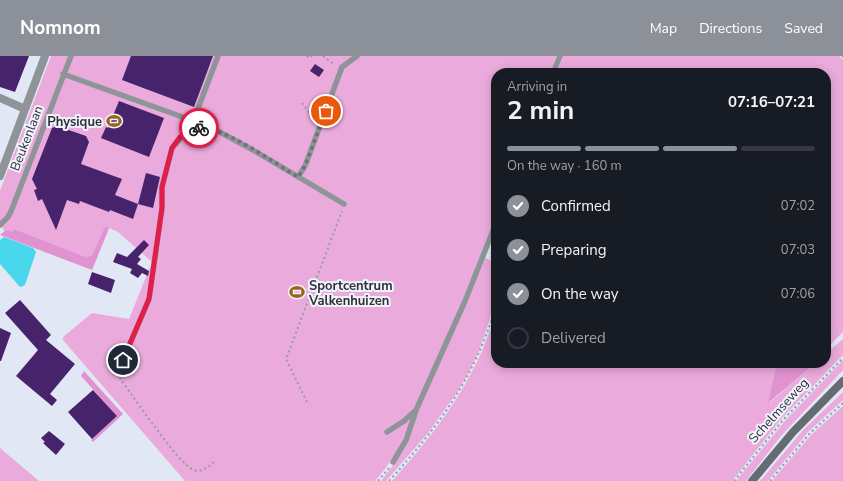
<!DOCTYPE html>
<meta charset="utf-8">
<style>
body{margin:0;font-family:"Nunito Sans",sans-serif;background:#242831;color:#f1f3f6;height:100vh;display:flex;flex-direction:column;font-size:15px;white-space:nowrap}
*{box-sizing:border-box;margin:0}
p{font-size:13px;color:#9ea1a6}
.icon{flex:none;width:22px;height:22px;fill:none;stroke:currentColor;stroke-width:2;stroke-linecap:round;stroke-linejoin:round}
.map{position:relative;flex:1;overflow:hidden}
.sheet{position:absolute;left:491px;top:12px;width:340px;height:300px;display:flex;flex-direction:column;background:#171b24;border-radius:16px;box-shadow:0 2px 10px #0003}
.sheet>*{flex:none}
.pin{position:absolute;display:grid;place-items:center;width:34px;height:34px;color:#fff;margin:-17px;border:2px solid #fff;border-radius:50%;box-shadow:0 1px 4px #0007}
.courier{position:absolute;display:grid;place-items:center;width:40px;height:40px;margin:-20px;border:3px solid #e11d48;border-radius:50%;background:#fff;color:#222;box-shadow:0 1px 5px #0007}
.summary em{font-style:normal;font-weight:700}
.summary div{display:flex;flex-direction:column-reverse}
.summary{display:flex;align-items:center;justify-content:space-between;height:68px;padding:0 16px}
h1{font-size:26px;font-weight:700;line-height:30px}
.bar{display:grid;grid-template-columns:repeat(4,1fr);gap:6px 4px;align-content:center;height:48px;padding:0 16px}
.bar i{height:5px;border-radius:3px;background:#363941}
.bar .current{background:#8c9099}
.bar p{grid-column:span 4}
ol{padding:0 16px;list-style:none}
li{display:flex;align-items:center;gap:12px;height:44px}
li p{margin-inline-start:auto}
li .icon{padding:4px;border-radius:50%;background:#8c9099;color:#fff;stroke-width:4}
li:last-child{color:#9ea1a6}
li i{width:22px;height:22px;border:2px solid #363941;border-radius:50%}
header{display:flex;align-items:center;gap:24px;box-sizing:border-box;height:56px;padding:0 20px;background:#8c9099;color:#fff}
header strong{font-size:19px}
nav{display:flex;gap:22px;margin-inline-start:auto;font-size:14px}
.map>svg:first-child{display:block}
.green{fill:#eaaadb}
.forest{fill:#e193d1}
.water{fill:#49d7eb}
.building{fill:#46236b}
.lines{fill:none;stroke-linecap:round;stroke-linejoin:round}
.path{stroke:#979ba5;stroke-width:2;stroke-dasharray:2 3;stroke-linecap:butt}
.service{stroke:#8e9498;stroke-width:5.5}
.minor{stroke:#8e9498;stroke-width:8}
.secondary{stroke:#646c72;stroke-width:8}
.done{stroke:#6e7179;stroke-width:4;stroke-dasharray:0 7.2}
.route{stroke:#e11d48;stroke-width:5}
.labels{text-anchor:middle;stroke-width:4;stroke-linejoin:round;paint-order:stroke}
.poi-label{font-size:13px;font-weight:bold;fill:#2f3136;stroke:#f1f4fd;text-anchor:end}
.street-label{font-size:13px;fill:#2f3136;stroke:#f1f4fd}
</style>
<header>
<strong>Nomnom</strong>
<nav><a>Map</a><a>Directions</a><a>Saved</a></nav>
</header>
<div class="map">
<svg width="843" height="425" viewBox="0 0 843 425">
<rect width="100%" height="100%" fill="#e2e7f5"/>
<path class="green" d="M51,0H557L550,17H496V160L463,243L409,364L411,363C403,386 392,406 375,425H185L63,284V281L92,257L129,263L152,206L118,176L109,172L94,209L5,176L0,167V135Z
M563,0H839L843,4V276L827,292L830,294L843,283V299L782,362L732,425H392C440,371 474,327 496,257V307H777L769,347L816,307H826V17H556Z
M485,202L496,206V245L479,295L469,316L458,335L428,377L386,425H381L397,404L408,385L420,352Z
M843,304V314L781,380L746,425H736L785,365Z
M843,336V344L808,376L768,425H760L804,373Z
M843,350V425H772L811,379Z
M0,392L39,425H0Z"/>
<path class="forest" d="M105,171L109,172L92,214L0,179L6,174L13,176L14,173L16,174L85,201L92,200Z
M777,307H816L768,347Z
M84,315L123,358L93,386L91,384L117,360L81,320Z"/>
<path class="water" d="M4,181L33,192L36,196L25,229L20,231L0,208V184Z"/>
<path class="building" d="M0,0H29L15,36L0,31Z
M131,0H213L194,51L122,24Z
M315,8L324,14L319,21L310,15Z
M119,45L164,62L149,101L101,82L106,71L108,72Z
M57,70L86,80L89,86L81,108L122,123L115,139L138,148L133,163L110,154L109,156L80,145L79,148L67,144L56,174L42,143L38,145L34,134L37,133L32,123L52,72Z
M146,117L160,121L153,152L138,148Z
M144,184L149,189L138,201L141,203L137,208L149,215L148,220L142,217L138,222L130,217L132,213L113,206L117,197L127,201Z
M92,216L115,224L111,237L88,228Z
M20,244L51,279L46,284L75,308L50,338L57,344L52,350L16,320L38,294L5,257Z
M0,272L11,277L1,305H0Z
M93,334L117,360L92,383L68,356Z
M49,375L65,388L56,399L43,387L45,386L41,382Z"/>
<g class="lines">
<path class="path" d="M307,0L310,2L312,0
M323,0L335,9
M842,0L843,1
M302,47L315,64
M491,200L496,203
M120,310L115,315C128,333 178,408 194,414C203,417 209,410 215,405
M307,346L286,303L342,155
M378,425L389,412
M389,425C441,367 472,326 496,251
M734,425L783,364L843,302
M770,425L810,377L843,347"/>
<path class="service" d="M553,17L560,0
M63,18L188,63L193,73
M192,68L218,0
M298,121L305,110L342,11L357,0
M0,169L8,161L12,153L71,0
M123,304L149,243L162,152V131L172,92L186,77L201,72L216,74L253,94L344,148
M387,376L404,365L416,354
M393,406L406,384L417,352L465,245L496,167"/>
<path class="minor" d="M0,42L25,53
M0,120L45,0"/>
<path class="secondary" d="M752,425L793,376L843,325"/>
</g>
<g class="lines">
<path class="done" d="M199,72C223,70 276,108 298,121L305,110L326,55"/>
<path class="route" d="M123,304L149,243L162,152V131L172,92L180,81L199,72"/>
</g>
<defs>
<g id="stadium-bare" transform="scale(1.2)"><path d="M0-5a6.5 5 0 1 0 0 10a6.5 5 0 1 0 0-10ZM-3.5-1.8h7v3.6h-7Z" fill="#9b651d" stroke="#f1f4fd" stroke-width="2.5" paint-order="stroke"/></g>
</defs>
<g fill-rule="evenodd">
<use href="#stadium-bare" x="114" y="65"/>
<use href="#stadium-bare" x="297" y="236"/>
</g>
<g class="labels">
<g class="poi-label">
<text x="102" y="70">Physique</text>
<text x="309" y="234" text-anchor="start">Sportcentrum<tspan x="309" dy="15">Valkenhuizen</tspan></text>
</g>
<g class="street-label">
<text transform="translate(26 82) rotate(-69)" y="5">Beukenlaan</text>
<text transform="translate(778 354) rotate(-48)" y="5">Schelmseweg</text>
</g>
</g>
</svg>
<div class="pin" style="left:326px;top:55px;background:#ea580c"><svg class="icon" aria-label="bag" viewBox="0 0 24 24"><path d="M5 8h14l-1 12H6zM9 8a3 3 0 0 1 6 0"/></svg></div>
<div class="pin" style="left:123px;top:304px;background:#1f2937"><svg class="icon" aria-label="home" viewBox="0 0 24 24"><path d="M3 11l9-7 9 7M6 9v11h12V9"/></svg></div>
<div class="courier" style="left:199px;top:72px"><svg class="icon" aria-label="bike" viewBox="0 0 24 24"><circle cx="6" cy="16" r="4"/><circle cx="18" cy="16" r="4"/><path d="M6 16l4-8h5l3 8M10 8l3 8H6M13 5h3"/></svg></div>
<section class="sheet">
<div class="summary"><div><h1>2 min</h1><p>Arriving in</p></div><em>07:16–07:21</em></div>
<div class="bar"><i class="current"></i><i class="current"></i><i class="current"></i><i></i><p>On the way · 160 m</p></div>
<ol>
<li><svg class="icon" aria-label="check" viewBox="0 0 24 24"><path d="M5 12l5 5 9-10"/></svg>Confirmed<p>07:02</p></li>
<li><svg class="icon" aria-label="check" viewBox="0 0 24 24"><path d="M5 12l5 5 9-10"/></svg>Preparing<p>07:03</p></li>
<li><svg class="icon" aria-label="check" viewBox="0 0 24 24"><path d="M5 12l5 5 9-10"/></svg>On the way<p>07:06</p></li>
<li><i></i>Delivered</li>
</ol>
</section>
</div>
